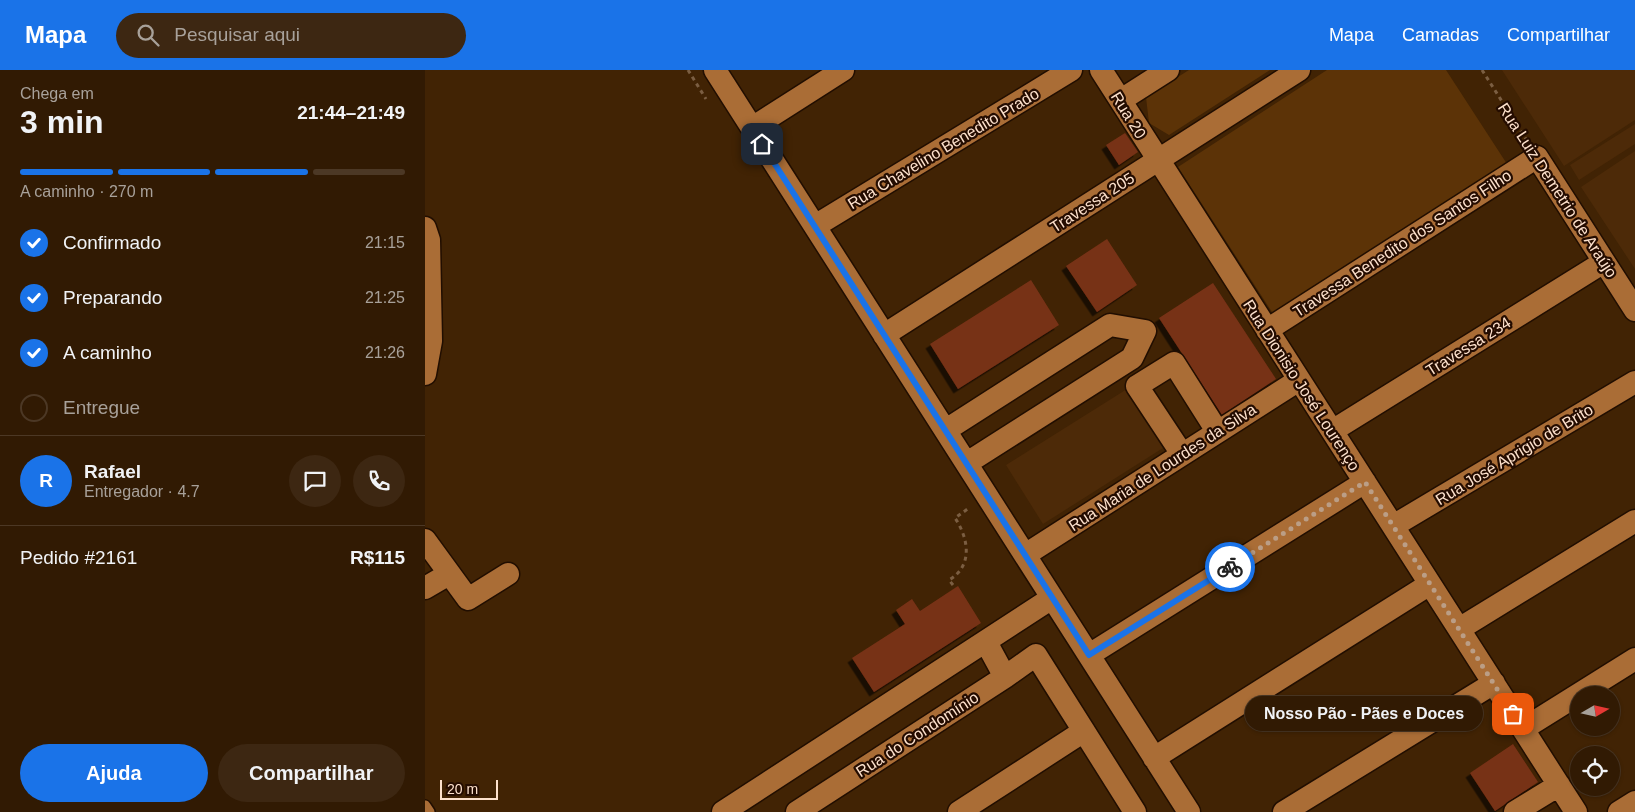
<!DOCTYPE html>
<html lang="pt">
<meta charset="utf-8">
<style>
body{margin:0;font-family:Arial,sans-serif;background:#3d2712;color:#f1f3f6;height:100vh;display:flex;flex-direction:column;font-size:19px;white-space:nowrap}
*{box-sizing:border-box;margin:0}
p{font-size:16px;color:#a8a19a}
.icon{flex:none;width:28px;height:28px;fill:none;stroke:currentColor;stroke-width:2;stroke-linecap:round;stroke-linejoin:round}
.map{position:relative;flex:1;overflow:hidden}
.panel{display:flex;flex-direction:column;background:#311a03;width:425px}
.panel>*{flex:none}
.needle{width:32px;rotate:81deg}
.tools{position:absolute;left:1145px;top:616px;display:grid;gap:10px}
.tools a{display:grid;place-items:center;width:50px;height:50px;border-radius:50%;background:#311a03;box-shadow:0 1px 4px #0004,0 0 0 1px #4c3825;font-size:25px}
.scale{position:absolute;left:15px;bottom:12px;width:58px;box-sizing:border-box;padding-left:5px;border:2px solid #fde1cc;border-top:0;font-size:14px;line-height:18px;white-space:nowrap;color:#fde1cc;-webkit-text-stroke:4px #240c00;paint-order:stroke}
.pin{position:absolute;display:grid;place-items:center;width:42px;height:42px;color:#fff;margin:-21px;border-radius:10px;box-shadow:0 2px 8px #0006}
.courier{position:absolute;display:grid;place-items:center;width:50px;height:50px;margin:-25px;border:4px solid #1a73e8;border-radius:50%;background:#fff;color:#222;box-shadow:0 1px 6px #0007}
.bubble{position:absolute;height:35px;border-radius:18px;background:#311a03;box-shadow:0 1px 4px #0004,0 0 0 1px #4c3825;font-size:16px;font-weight:700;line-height:35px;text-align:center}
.head em{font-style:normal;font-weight:700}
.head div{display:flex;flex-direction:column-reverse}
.head{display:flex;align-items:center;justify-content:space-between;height:85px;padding:0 20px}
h1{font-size:32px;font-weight:700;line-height:38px}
.bar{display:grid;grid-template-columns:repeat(4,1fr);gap:8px 5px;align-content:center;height:60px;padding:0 20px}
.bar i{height:6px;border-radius:4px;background:#4c3825}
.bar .active{background:#1a73e8}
.bar p{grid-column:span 4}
.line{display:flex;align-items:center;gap:12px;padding:0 20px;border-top:1px solid #4c3825}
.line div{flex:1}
.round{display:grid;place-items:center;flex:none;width:52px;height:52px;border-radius:26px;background:#3d2712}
ol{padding:0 20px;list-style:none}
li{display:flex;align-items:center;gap:15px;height:55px}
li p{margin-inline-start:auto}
li .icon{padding:5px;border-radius:50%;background:#1a73e8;color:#fff;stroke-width:4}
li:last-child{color:#a8a19a}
li i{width:28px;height:28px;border:2px solid #4c3825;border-radius:50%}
.primary-button{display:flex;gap:10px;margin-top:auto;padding:10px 20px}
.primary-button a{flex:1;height:58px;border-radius:30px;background:#1a73e8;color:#fff;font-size:20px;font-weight:700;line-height:58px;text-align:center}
.primary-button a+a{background:#3d2712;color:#f1f3f6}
header{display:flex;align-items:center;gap:30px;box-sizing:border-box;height:70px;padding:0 25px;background:#1a73e8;color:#fff}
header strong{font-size:24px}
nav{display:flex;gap:28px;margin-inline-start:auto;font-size:18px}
.search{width:350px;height:45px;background:#3d2712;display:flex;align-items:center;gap:12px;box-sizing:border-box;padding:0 18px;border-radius:28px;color:#a8a19a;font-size:19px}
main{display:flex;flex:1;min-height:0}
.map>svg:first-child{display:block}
.built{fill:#4d2a08}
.green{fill:#5c3307}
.building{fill:#773116;filter:url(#shadow)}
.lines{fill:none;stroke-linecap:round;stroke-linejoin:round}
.service-casing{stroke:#210e01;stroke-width:14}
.minor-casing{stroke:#210e01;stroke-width:25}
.path{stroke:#7b5e42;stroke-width:3;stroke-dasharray:4 4;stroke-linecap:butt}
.service{stroke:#aa6d36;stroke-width:11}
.minor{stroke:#aa6d36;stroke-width:22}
.done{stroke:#bb9e86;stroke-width:5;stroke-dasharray:0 9}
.route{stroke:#1a73e8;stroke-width:6}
.labels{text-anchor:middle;stroke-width:4.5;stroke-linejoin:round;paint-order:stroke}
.street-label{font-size:16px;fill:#fde1cc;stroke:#240c00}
</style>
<header>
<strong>Mapa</strong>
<div class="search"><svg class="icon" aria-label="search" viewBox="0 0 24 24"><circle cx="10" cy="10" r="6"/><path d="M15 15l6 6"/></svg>Pesquisar aqui</div>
<nav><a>Mapa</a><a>Camadas</a><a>Compartilhar</a></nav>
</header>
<main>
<section class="panel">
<div class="head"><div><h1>3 min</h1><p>Chega em</p></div><em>21:44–21:49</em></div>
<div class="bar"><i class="active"></i><i class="active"></i><i class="active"></i><i></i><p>A caminho · 270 m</p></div>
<ol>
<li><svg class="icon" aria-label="check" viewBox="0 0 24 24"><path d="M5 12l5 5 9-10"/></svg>Confirmado<p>21:15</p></li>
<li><svg class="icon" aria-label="check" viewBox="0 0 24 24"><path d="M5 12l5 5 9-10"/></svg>Preparando<p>21:25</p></li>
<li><svg class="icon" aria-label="check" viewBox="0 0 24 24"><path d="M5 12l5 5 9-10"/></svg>A caminho<p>21:26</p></li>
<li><i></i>Entregue</li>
</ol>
<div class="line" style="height:90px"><b class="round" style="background:#1a73e8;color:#fff">R</b><div><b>Rafael</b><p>Entregador · 4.7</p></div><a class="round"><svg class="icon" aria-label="chat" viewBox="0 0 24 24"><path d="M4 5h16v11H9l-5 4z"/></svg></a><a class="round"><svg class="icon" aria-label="phone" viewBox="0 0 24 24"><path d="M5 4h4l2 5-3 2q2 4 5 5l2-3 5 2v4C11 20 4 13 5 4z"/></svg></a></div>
<div class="line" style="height:65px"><div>Pedido #2161</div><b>R$115</b></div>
<div class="primary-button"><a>Ajuda</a><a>Compartilhar</a></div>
</section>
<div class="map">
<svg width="1210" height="742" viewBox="0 0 1210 742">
<defs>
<filter id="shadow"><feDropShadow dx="-4.5" dy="4.5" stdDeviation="0" flood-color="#0009"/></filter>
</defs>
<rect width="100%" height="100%" fill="#412304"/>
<path class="built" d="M1077,0H1210V50L1139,96Z
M1210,54V74L1154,110L1145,95Z
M1210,81V199L1156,117Z
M702,319L738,378L618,454L581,395Z"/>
<path class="green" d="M764,0H845L744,65L724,53L721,27Z
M902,0H1021L1082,94L849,245L753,97Z"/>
<path class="building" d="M700,63L713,82L694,95L681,75Z
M682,169L712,215L672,242L641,196Z
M606,210L634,255L533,319L505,274Z
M788,213L851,309L797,345L734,248Z
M533,516L556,553L449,622L427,588L480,554L471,540L487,529L495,541Z
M1088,674L1113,712L1070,741L1045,703Z"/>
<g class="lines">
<g class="service-casing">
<path id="service" d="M0,736L4,742"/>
</g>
<g class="minor-casing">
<path id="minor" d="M290,0L764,742
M676,0L1151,742
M696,30L743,0
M327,58L418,0
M390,156L646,0
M0,158L4,170L6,271L0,304
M842,260L1112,87L1210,240
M459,265L874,0
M521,360L685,255L720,261L707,288L542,393
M907,361L1179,192
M757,384L712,316L749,293L792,361
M968,456L1210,312
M0,470L43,529L83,504
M600,485L874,310
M0,518L24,504
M1034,559L1210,451
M561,572L580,607
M664,585L940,412
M1098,659L1210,589
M729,688L1005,514
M298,742L627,528
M372,742L580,607L611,585L710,742
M534,742L659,661
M859,742L1069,613
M1090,742L1134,715
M1194,742L1210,732"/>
</g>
<path class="path" d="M263,0L281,29
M1057,0L1101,69
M528,515L524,510C548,496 544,469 530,448L544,438"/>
<use href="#service" class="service"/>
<use href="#minor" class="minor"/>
</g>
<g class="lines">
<path class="done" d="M805,497L940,412L1088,644"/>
<path class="route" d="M337,74L664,585L805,497"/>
</g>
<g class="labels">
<g class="street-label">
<text transform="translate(704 45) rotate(58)" y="6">Rua 20</text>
<text transform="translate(518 78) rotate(-31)" y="6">Rua Chavelino Benedito Prado</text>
<text transform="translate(1133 120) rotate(57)" y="6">Rua Luiz Demetrio de Araújo</text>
<text transform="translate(667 132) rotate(-33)" y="6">Travessa 205</text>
<text transform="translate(977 173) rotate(-33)" y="6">Travessa Benedito dos Santos Filho</text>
<text transform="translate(1043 276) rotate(-32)" y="6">Travessa 234</text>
<text transform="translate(877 315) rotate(57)" y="6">Rua Dionisio José Lourenço</text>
<text transform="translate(1089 384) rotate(-31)" y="6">Rua José Aprigio de Brito</text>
<text transform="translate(737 397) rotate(-33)" y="6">Rua Maria de Lourdes da Silva</text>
<text transform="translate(492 664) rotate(-33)" y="6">Rua do Condomínio</text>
</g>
</g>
</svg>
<div class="tools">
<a><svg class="needle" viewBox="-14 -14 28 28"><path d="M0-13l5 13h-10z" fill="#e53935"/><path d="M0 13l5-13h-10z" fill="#a8a19a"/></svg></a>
<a><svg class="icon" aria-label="locate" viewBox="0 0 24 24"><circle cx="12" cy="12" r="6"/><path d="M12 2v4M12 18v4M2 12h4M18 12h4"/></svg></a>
</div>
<div class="scale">20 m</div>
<div class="pin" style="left:1088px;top:644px;background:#ea580c"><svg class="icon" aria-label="bag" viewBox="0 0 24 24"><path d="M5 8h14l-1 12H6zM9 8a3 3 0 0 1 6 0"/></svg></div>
<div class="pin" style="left:337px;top:74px;background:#1f2937"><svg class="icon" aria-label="home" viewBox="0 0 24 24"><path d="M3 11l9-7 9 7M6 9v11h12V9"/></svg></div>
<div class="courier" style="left:805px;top:497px"><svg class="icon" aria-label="bike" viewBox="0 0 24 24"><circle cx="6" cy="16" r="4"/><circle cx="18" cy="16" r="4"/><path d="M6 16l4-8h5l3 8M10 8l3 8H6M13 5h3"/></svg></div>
<div class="bubble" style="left:820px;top:626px;width:238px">Nosso Pão - Pães e Doces</div>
</div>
</main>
